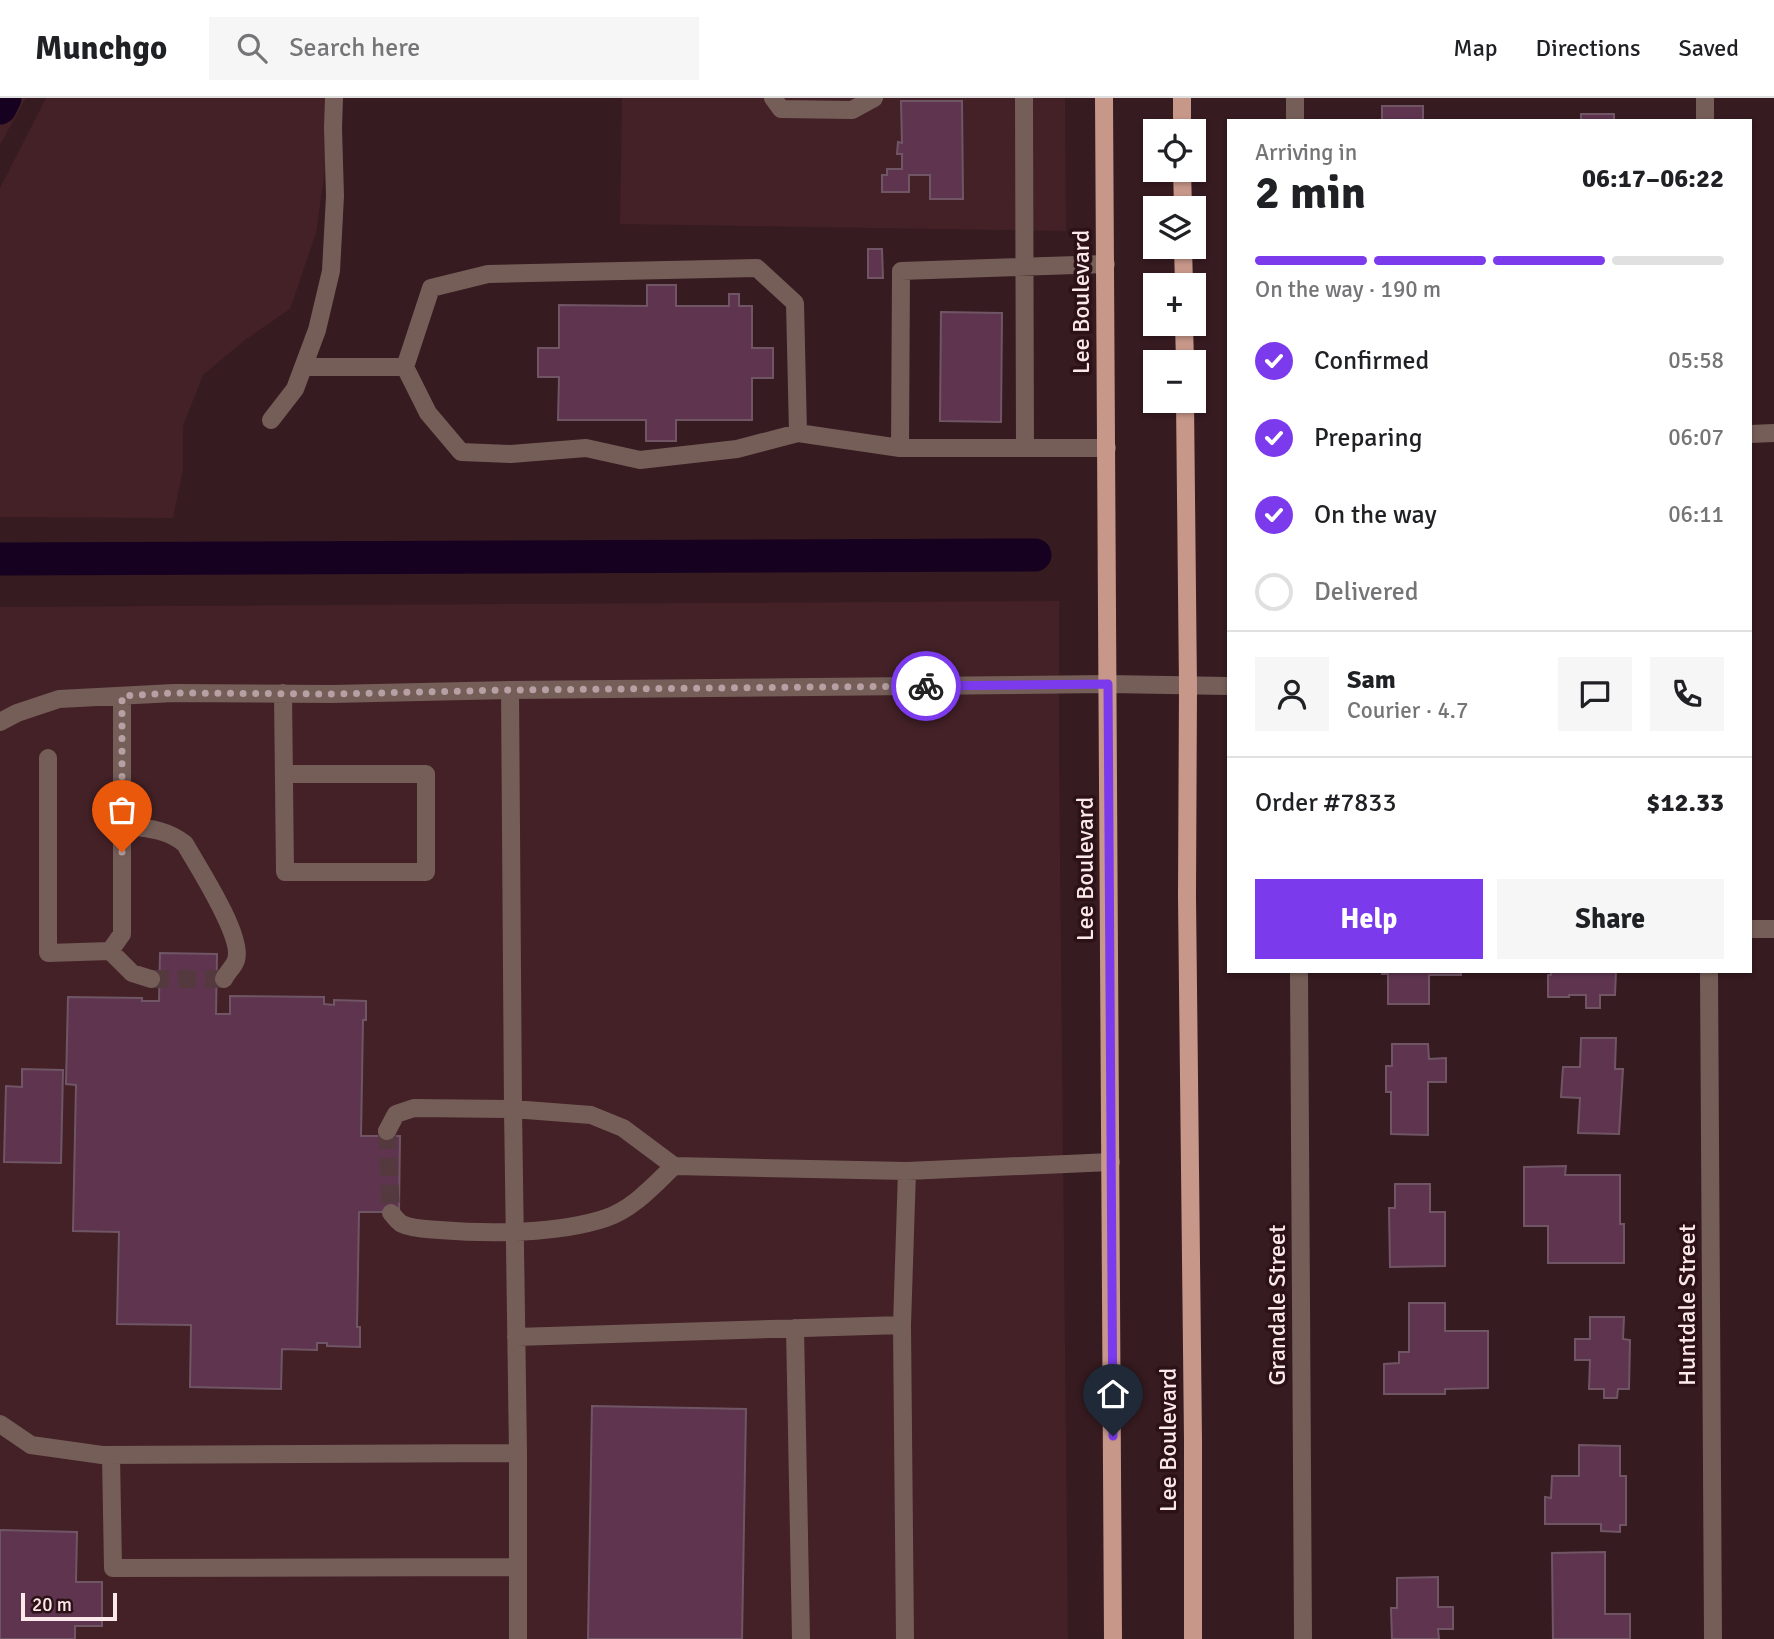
<!DOCTYPE html>
<meta charset="utf-8">
<style>
body{margin:0;font-family:Signika,sans-serif;background:#f6f6f6;color:#202124;height:100vh;display:flex;flex-direction:column;font-size:26px;white-space:nowrap}
*{box-sizing:border-box;margin:0}
p{font-size:23px;color:#757577}
.icon{flex:none;width:38px;height:38px;fill:none;stroke:currentColor;stroke-width:2;stroke-linecap:round;stroke-linejoin:round}
.map{position:relative;flex:1;overflow:hidden}
.side{position:absolute;left:1227px;top:21px;width:525px;height:854px;display:flex;flex-direction:column;background:#fff;border-radius:0px;box-shadow:0 2px 5px #0004}
.side>*{flex:none}
.controls{position:absolute;left:1143px;top:21px;display:grid;gap:14px}
.controls a{display:grid;place-items:center;width:63px;height:63px;border-radius:0px;background:#fff;box-shadow:0 2px 5px #0004;font-size:35px}
.scale{position:absolute;left:21px;bottom:18px;width:96px;box-sizing:border-box;padding-left:7px;border:4px solid #fbe8ea;border-top:0;font-size:19px;line-height:24px;white-space:nowrap;color:#fbe8ea;-webkit-text-stroke:5px #2c1217;paint-order:stroke}
.pin{position:absolute;display:grid;place-items:center;width:60px;height:60px;color:#fff;margin:-72px -30px;border-radius:50% 50% 50% 0;rotate:-45deg;box-shadow:0 0 7px #0007}
.pin .icon{rotate:45deg}
.courier{position:absolute;display:grid;place-items:center;width:70px;height:70px;margin:-35px;border:5px solid #7c3aed;border-radius:50%;background:#fff;color:#222;box-shadow:0 2px 9px #0007}
.summary em{font-style:normal;font-weight:800}
.summary div{display:flex;flex-direction:column-reverse}
.summary{display:flex;align-items:center;justify-content:space-between;height:119px;padding:0 28px}
h1{font-size:46px;font-weight:800;line-height:52px}
.bar{display:grid;grid-template-columns:repeat(4,1fr);gap:10px 7px;align-content:center;height:84px;padding:0 28px}
.bar i{height:9px;border-radius:5px;background:#e0e0e0}
.bar .active{background:#7c3aed}
.bar p{grid-column:span 4}
.line{display:flex;align-items:center;gap:18px;padding:0 28px;border-top:2px solid #e0e0e0}
.line div{flex:1}
.round{display:grid;place-items:center;flex:none;width:74px;height:74px;border-radius:0px;background:#f6f6f6}
ol{padding:0 28px;list-style:none}
li{display:flex;align-items:center;gap:21px;height:77px}
li p{margin-inline-start:auto}
li .icon{padding:7px;border-radius:50%;background:#7c3aed;color:#fff;stroke-width:4}
li:last-child{color:#757577}
li i{width:38px;height:38px;border:4px solid #e0e0e0;border-radius:50%}
.cta{display:flex;gap:14px;margin-top:auto;padding:14px 28px}
.cta a{flex:1;height:80px;border-radius:0px;background:#7c3aed;color:#fff;font-size:28px;font-weight:800;line-height:80px;text-align:center}
.cta a+a{background:#f6f6f6;color:#202124}
header{display:flex;align-items:center;gap:42px;box-sizing:border-box;height:98px;padding:0 35px;background:#fff;border-bottom:2px solid #e0e0e0}
header strong{font-size:33px}
nav{display:flex;gap:38px;margin-inline-start:auto;font-size:24px}
.search{width:490px;height:63px;background:#f6f6f6;display:flex;align-items:center;gap:18px;box-sizing:border-box;padding:0 24px;border-radius:0px;color:#757577;font-size:26px}
.map>svg:first-child{display:block}
.built{fill:#432127}
.lines{fill:none;stroke-linecap:round;stroke-linejoin:round}
.canal{stroke:#170120;stroke-width:33}
.building{fill:#5e344f;stroke:#705565;stroke-width:2}
.minor-tunnel{stroke:#543a3e;stroke-width:18;stroke-dasharray:18 9;stroke-linecap:butt}
.minor{stroke:#755e58;stroke-width:18}
.major{stroke:#c7978a;stroke-width:18}
.done{stroke:#b6a0a3;stroke-width:7;stroke-dasharray:0 12.6}
.route{stroke:#7c3aed;stroke-width:9}
.labels{text-anchor:middle;stroke-width:7;stroke-linejoin:round;paint-order:stroke}
.street-label{font-size:24px;fill:#fbe8ea;stroke:#2c1217}
</style>
<header>
<strong>Munchgo</strong>
<div class="search"><svg class="icon" aria-label="search" viewBox="0 0 24 24"><circle cx="10" cy="10" r="6"/><path d="M15 15l6 6"/></svg>Search here</div>
<nav><a>Map</a><a>Directions</a><a>Saved</a></nav>
</header>
<div class="map">
<svg width="1774" height="1541" viewBox="0 0 1774 1541">
<rect width="100%" height="100%" fill="#361b20"/>
<path class="built" d="M0,0H26L0,47Z
M46,0H335L316,135L290,211L245,242L203,277L183,328V372L173,420L0,419V90Z
M622,0H1065L1066,133L620,126Z
M1059,503V660L1068,1541H0V509Z"/>
<g class="lines">
<path class="canal" d="M0,10L5,0
M0,461L1035,457"/>
</g>
<path class="building" d="M901,3H962L963,101H930V77H909V94H882V77H887V71H902V56H897L898,44L902,45Z
M1382,8H1423V23H1382Z
M1581,16H1614V23H1581Z
M868,151H882L883,180H868Z
M647,187H676V208H729V196H739V208H752V250H773V280H752V322H676V343H646V322H558L559,279H538V250H559V207L647,208Z
M941,214L1002,215L1001,324L940,323Z
M160,855L217,856L216,916H230V898L324,899V906L334,907V902L366,903V922H363L361,1038H400L399,1114H359L357,1229H360V1249L327,1248V1245H317V1252L282,1251L281,1291L190,1289L191,1227L117,1226L119,1134L73,1133L76,987L66,986L68,899L142,900V903H159Z
M1382,873H1461V877H1429V906H1388V876H1382Z
M1551,873H1616L1615,897H1600V910H1586V897H1569V899H1548V877H1551Z
M1581,940H1616L1615,971H1623L1619,1036L1578,1035L1580,1000L1561,999L1563,969H1580Z
M1392,946H1428L1429,961L1446,960V984H1428V1037L1391,1036V994H1386V968H1392Z
M22,971L63,972L61,1065L4,1064L6,988L22,989Z
M1566,1068L1565,1077H1620V1126H1624V1165H1548V1128H1524V1069Z
M1395,1086H1430V1114H1445V1168L1390,1169L1389,1110H1395Z
M1409,1205H1445V1233H1488V1290L1445,1291V1296H1384V1266L1399,1265V1254H1409Z
M1590,1219H1624L1623,1241L1630,1242L1629,1291H1618L1617,1300H1604V1291H1589L1590,1262H1575V1241H1590Z
M592,1308L746,1311L742,1541H588Z
M1579,1347L1620,1348V1378H1626V1427H1620V1434L1601,1433V1426H1545V1399L1551,1400L1552,1378H1579Z
M0,1432L77,1434L76,1484H102V1528H75V1541H0Z
M1605,1454V1516H1630V1541H1553L1552,1455Z
M1438,1479V1509H1453V1531H1438L1439,1541H1392L1391,1510H1397V1480Z"/>
<g class="lines">
<path class="minor-tunnel" d="M151,881H224
M387,1033L391,1115"/>
<path class="minor" d="M773,0L781,11L852,12L874,0
M1024,0L1025,350
M1295,0V23
M1705,0V23
M1106,166L901,173L900,350H1107
M303,269H405L431,190L488,176L757,170L795,205L798,335L737,351L640,362L586,350L511,356L461,354L428,315L405,269
M271,322L295,291L317,232L331,173L335,98L333,30L334,0
M798,335L900,350
M1750,336L1774,335
M510,592L1108,586L1228,588
M283,595L285,774H426V676H284
M0,624L17,615L59,601L174,595L332,596L510,592L513,1011L518,1355L102,1357L31,1347L0,1326
M48,660V855L110,853L122,836V598
M122,727C145,730 167,731 185,746C198,769 244,839 236,862C234,869 227,874 224,881
M1750,831H1774
M110,853L132,875L151,881
M1299,873L1303,1541
M1709,873L1713,1541
M387,1033L396,1016L414,1010L513,1011L591,1017L623,1030L674,1068C654,1087 633,1111 606,1120C558,1136 490,1136 439,1132C428,1131 412,1131 402,1126C398,1124 394,1118 391,1115
M674,1068L907,1073L1111,1064
M795,1230L801,1541
M516,1239L902,1227
M518,1355V1541
M111,1357L113,1470L517,1469
M905,1541L902,1227L907,1073"/>
<path class="major" d="M1104,0L1113,1541
M1182,0V33
M1182,72L1183,110
M1183,149L1184,187
M1184,226L1185,264
M1185,303L1188,588L1187,798L1193,1342V1541"/>
</g>
<g class="lines">
<path class="done" d="M122,754V598L174,595L332,596L510,592L926,588"/>
<path class="route" d="M926,588L1108,586L1113,1338"/>
</g>
<g class="labels">
<g class="street-label">
<text transform="translate(1081 204) rotate(-90)" y="8">Lee Boulevard</text>
<text transform="translate(1085 771) rotate(-90)" y="8">Lee Boulevard</text>
<text transform="translate(1277 1207) rotate(-90)" y="8">Grandale Street</text>
<text transform="translate(1687 1207) rotate(-90)" y="8">Huntdale Street</text>
<text transform="translate(1168 1342) rotate(-90)" y="8">Lee Boulevard</text>
</g>
</g>
</svg>
<div class="controls">
<a><svg class="icon" aria-label="locate" viewBox="0 0 24 24"><circle cx="12" cy="12" r="6"/><path d="M12 2v4M12 18v4M2 12h4M18 12h4"/></svg></a>
<a><svg class="icon" aria-label="layers" viewBox="0 0 24 24"><path d="M12 4l9 5-9 5-9-5zM3 14l9 5 9-5"/></svg></a>
<a>+</a>
<a>−</a>
</div>
<div class="scale">20 m</div>
<div class="pin" style="left:122px;top:754px;background:#ea580c"><svg class="icon" aria-label="bag" viewBox="0 0 24 24"><path d="M5 8h14l-1 12H6zM9 8a3 3 0 0 1 6 0"/></svg></div>
<div class="pin" style="left:1113px;top:1338px;background:#1f2937"><svg class="icon" aria-label="home" viewBox="0 0 24 24"><path d="M3 11l9-7 9 7M6 9v11h12V9"/></svg></div>
<div class="courier" style="left:926px;top:588px"><svg class="icon" aria-label="bike" viewBox="0 0 24 24"><circle cx="6" cy="16" r="4"/><circle cx="18" cy="16" r="4"/><path d="M6 16l4-8h5l3 8M10 8l3 8H6M13 5h3"/></svg></div>
<section class="side">
<div class="summary"><div><h1>2 min</h1><p>Arriving in</p></div><em>06:17–06:22</em></div>
<div class="bar"><i class="active"></i><i class="active"></i><i class="active"></i><i></i><p>On the way · 190 m</p></div>
<ol>
<li><svg class="icon" aria-label="check" viewBox="0 0 24 24"><path d="M5 12l5 5 9-10"/></svg>Confirmed<p>05:58</p></li>
<li><svg class="icon" aria-label="check" viewBox="0 0 24 24"><path d="M5 12l5 5 9-10"/></svg>Preparing<p>06:07</p></li>
<li><svg class="icon" aria-label="check" viewBox="0 0 24 24"><path d="M5 12l5 5 9-10"/></svg>On the way<p>06:11</p></li>
<li><i></i>Delivered</li>
</ol>
<div class="line" style="height:126px"><a class="round"><svg class="icon" aria-label="person" viewBox="0 0 24 24"><circle cx="12" cy="8" r="4"/><path d="M4 21q1-7 8-7t8 7"/></svg></a><div><b>Sam</b><p>Courier · 4.7</p></div><a class="round"><svg class="icon" aria-label="chat" viewBox="0 0 24 24"><path d="M4 5h16v11H9l-5 4z"/></svg></a><a class="round"><svg class="icon" aria-label="phone" viewBox="0 0 24 24"><path d="M5 4h4l2 5-3 2q2 4 5 5l2-3 5 2v4C11 20 4 13 5 4z"/></svg></a></div>
<div class="line" style="height:91px"><div>Order #7833</div><b>$12.33</b></div>
<div class="cta"><a>Help</a><a>Share</a></div>
</section>
</div>
